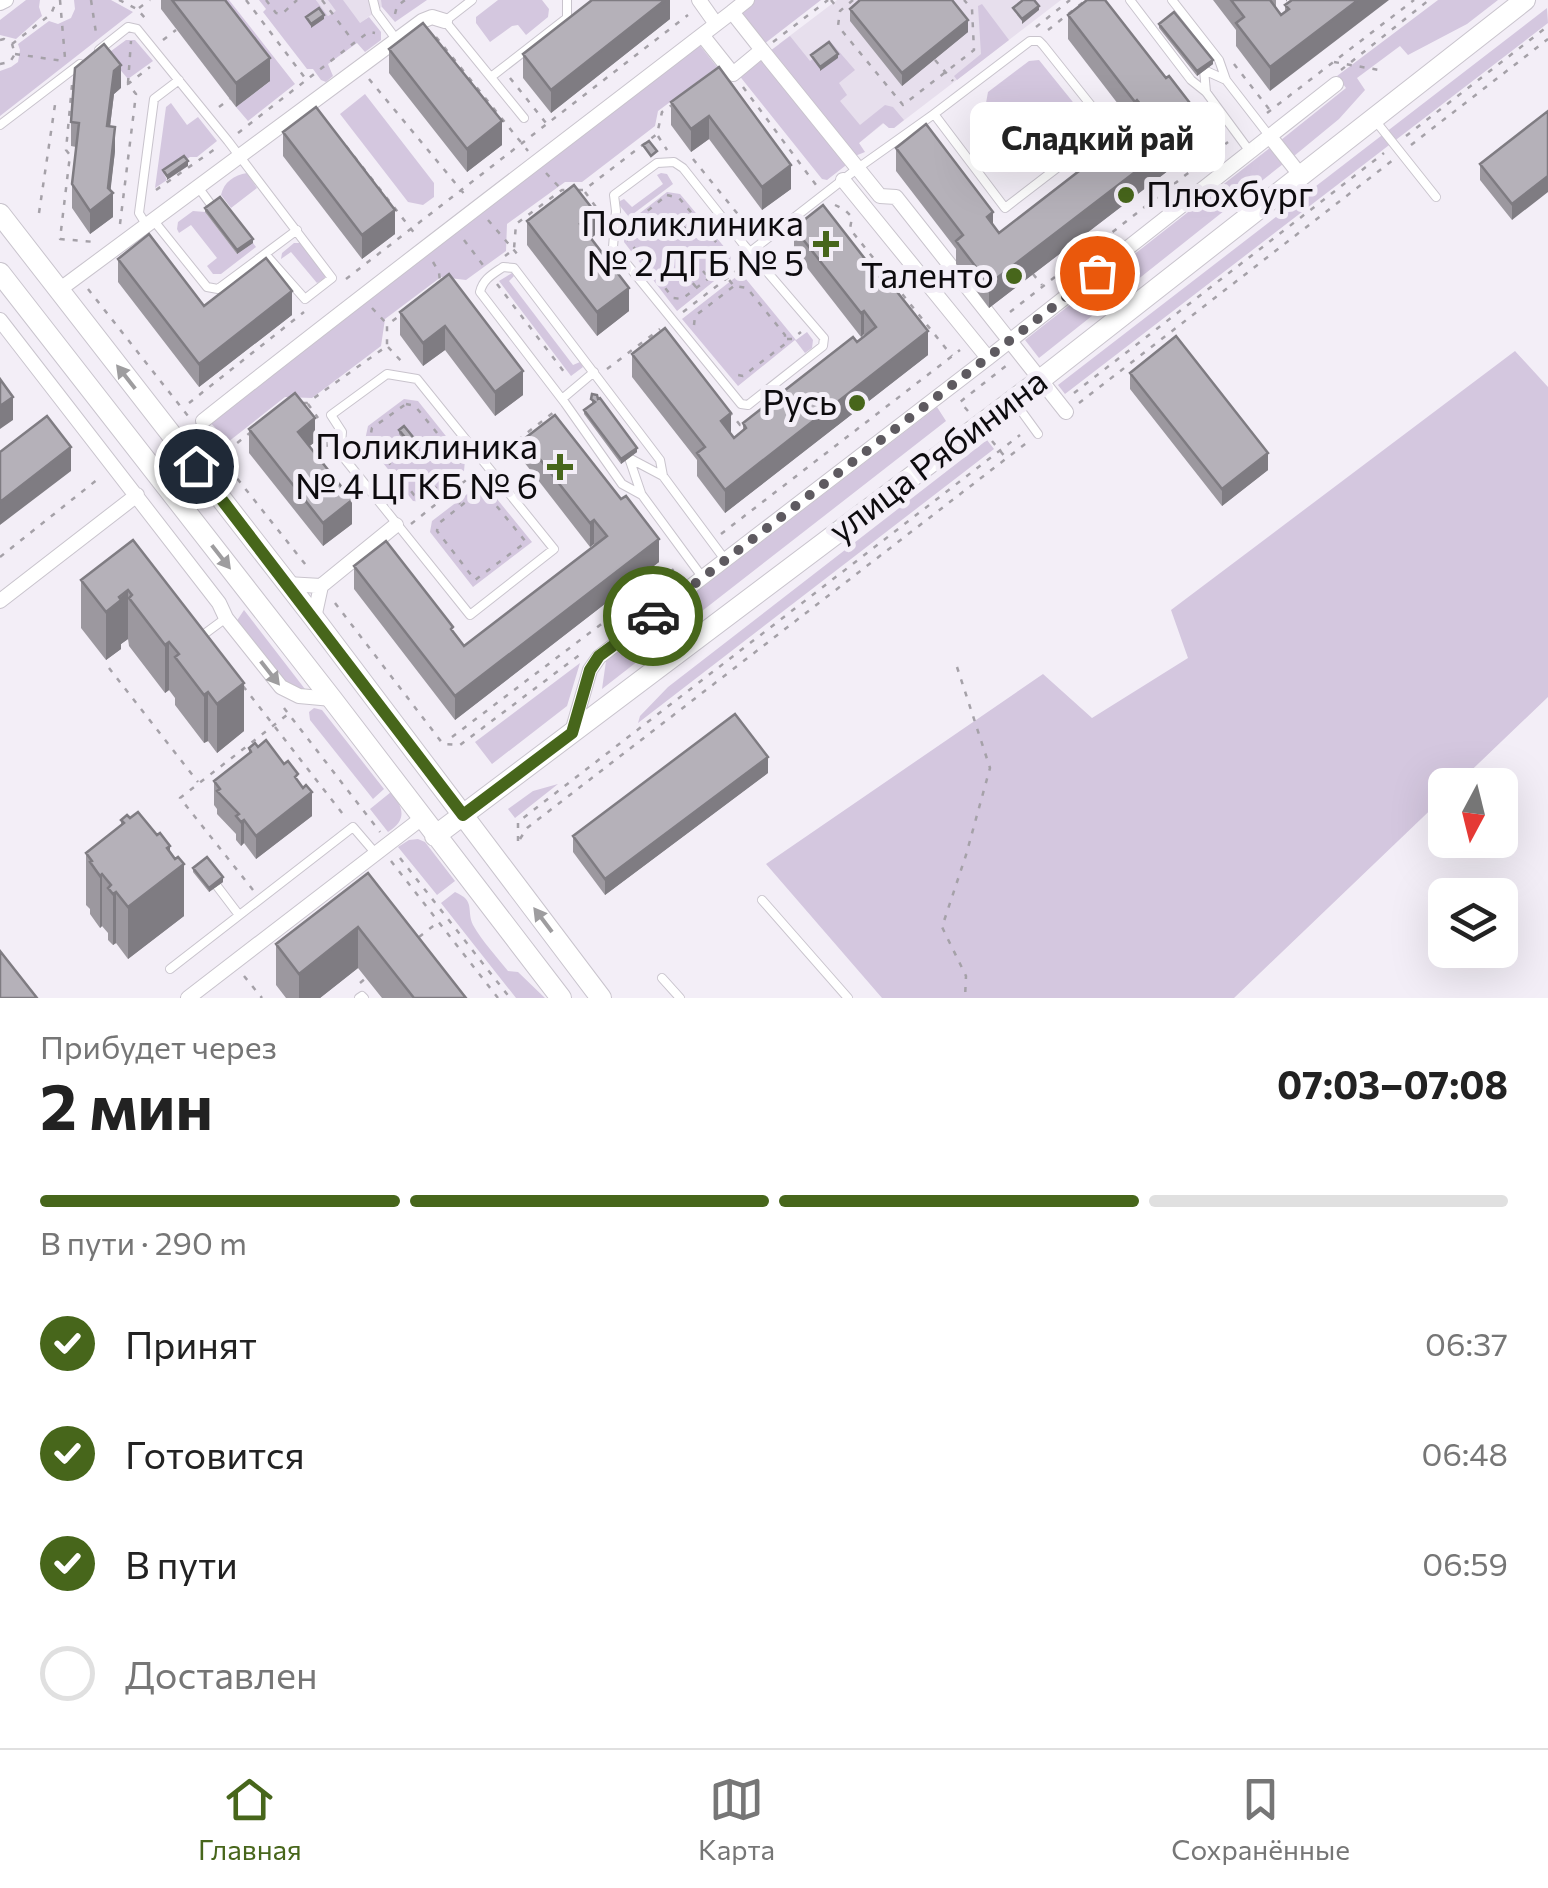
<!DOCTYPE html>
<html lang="ru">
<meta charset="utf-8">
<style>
body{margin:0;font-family:Commissioner,sans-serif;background:#f2f2f2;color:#222;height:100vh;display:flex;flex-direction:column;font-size:38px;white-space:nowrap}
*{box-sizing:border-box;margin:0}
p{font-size:32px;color:#767676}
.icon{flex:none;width:55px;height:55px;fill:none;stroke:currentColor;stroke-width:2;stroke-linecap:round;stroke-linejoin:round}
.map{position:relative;height:998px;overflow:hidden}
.drawer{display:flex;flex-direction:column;background:#fff;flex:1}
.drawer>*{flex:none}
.needle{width:65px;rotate:187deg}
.controls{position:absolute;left:1428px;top:768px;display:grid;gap:20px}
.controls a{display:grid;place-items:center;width:90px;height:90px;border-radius:15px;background:#fff;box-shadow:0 10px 40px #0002;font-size:50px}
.pin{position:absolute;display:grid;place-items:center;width:85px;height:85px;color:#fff;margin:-42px;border:5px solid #fff;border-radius:50%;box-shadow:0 2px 10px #0007}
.courier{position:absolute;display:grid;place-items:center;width:100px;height:100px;margin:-50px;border:8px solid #47661b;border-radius:50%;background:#fff;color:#222;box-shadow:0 2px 12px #0007}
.bubble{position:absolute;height:70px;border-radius:15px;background:#fff;box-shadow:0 10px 40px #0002;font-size:32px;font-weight:700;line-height:70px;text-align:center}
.summary em{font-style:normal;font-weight:700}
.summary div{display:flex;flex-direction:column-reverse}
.summary{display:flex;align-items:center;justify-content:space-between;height:170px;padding:0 40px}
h1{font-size:65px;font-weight:700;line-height:75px}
.bar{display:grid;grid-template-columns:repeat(4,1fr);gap:15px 10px;align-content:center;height:120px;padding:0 40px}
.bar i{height:12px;border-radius:8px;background:#e0e0e0}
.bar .on{background:#47661b}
.bar p{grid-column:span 4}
ol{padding:0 40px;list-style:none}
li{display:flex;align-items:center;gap:30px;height:110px}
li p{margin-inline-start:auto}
li .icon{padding:10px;border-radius:50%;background:#47661b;color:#fff;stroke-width:4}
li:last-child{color:#767676}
li i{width:55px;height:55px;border:5px solid #e0e0e0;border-radius:50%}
.tabs{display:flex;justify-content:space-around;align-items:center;height:140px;border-top:2px solid #e0e0e0;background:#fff;font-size:28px;color:#767676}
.tabs a{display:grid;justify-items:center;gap:5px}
.tabs .on{color:#47661b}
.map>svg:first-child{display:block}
.built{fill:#e7dfed}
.green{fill:#d4c7df}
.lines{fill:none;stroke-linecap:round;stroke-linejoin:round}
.lane-casing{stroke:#c9c4cd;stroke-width:10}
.street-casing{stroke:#c9c4cd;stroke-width:16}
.secondary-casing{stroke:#c9c4cd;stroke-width:22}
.path{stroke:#a5a1a8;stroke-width:2.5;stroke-dasharray:5 8;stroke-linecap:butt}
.lane{stroke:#fff;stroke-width:8}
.street{stroke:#fff;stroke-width:14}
.secondary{stroke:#fff;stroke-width:20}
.wall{fill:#9c989f}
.shaded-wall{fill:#7f7c82}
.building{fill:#b5b1b9;stroke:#7f7c82;stroke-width:2.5}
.oneway{fill:#9e9d9f}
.done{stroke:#5e5a60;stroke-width:10;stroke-dasharray:0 18}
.route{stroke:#47661b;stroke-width:12}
.poi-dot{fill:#47661b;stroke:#f3eef7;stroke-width:4}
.labels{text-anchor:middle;stroke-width:10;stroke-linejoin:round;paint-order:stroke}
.poi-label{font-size:35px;fill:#0d0b0e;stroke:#f3eef7;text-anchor:end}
.street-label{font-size:35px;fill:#0d0b0e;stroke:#f3eef7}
</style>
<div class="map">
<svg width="1548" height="998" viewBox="0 0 1548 998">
<rect width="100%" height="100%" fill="#f3eef7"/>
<path class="built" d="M316,0H391L351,30L336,12L328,16Z
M837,0H1061L894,128H889L884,123L859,143L779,44Z"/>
<path class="green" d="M26,0H40L39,7L42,16L16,39L0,35V20Z
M74,0H111L133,12L0,116V71L11,67L18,62L20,50L18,44L49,21L58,24L71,18L75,9Z
M207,0H229L295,84L248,121L236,107L269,82Z
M259,0H316L328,16L336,11L328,0H343L360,23L369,17L381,32V40L365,52L357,43L328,64L333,76L326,82L321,80L313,69H307L263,12L266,9Z
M381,0H427L395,22L382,7Z
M498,0H542L549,9L548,17L526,35L518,25L512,26L490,42L476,23V17Z
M755,0H821L764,44L738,13Z
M1438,0H1498L1467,24L1408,55L1400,46L1357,78L1365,90L1339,119L1294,156L1281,140L1346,88L1337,76Z
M982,4L1009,40L957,80L954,76L981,54L978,6Z
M1547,8L1548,23L1065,394L1058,385Z
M790,36L810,61L829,47L825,43L829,40L855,70L839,83L847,95L840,101L860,125L885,105L893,107L904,120L894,128H889L883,123L859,143L865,152L855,156L770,51Z
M126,40H135L153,61L128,79L107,54Z
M698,43L717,67L658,111L655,126L582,182H565L507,224L506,251L466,280L441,277L385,319L381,346L312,398L285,397L228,442L209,421Z
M760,57L846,161L845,166L827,180L822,179L738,74Z
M1039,60L1089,122L1062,144L1043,121L1017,142L986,103L988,92L1029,61Z
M365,94L434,183V197L423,205L408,202L340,114Z
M171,103L187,125L198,117L217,141L197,157H190L164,174L167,180L155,188L166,107Z
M1271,147L1283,164L1039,358L1025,340Z
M247,173L257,188L231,208L221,195C224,182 234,175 247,173Z
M661,173L667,174L673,184L629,217L620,206V201L624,199L632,207L663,184L657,175Z
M667,192L680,194L731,255L729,269L677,311L624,242L626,224Z
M193,211L205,212L237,254L253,243L256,247L221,274H213L207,266L217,258L191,225L179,233L177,229L178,222Z
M294,243H301L325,274V278L317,283L291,252L281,259L282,253Z
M512,273L514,276L509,281L573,365L580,362L583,367L571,376L499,281Z
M741,273L796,340L807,332L813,340L812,348L805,353L795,340L738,386L682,319Z
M1515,351L1548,387V697L1456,785H1445V796L1234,998H882L766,864L1043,674L1092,718L1188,658L1171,610Z
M404,399L418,401L465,460L464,471L425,502L413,501L365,440L368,426Z
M937,407L946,421L602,689L606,661Z
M987,440L994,449L638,723L640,716L668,687Z
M475,488H488L532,542L473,587L430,532L432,521Z
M244,610L308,693L282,681L236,622Z
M580,663L567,706L492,764L475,742Z
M314,708L322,710L384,789L373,799L310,720L309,712Z
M558,784L515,818L508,809L533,791Z
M391,792C404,808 407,820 388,832L370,809Z
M418,839L425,842L455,881L437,895L398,847L409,840Z
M455,892C476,901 466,910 473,925C482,941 497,957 508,971L518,972L545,998H516L441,903Z"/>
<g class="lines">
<g class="lane-casing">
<path id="lane" d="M373,0L376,12L396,39
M472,0L445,21L524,118
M1130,0L1191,80L1206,92L1251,153
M1172,0L1219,60L1226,80L1271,138
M1030,41H1039L1043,45L1109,128L1005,208L934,114Z
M99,50L128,27L137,29L228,141L332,278L305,299L266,255
M491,77L567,18V0
M1206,92L1204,70L1226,80
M1374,119L1436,197
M0,125L80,64
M674,162L683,168L744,245L824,338L823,346L748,405L741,404L613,247L616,211L614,195L657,163Z
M198,187L212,206
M154,221L207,287L218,289L297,230
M147,226L139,213L154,99L179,80
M750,252L858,168L934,114
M387,374L417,379L554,549L470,615L340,453L342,432L331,415Z
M562,399L594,372
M1014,401L1038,434
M641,493L629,458L663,476
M703,578L642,495L622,484L565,403L480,292C483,279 493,274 503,267L514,268L660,460L663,476L726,561
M203,635L226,618
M217,886L239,915
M762,900L848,998
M170,969L353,827L377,855
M662,978L680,998
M359,998L362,996L364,998"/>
</g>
<g class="street-casing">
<path id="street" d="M699,0L716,24
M0,3L6,0
M732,12L762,50L733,74L702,35Z
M732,12L747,0
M762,50L880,196L896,197L1066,412
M1271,138L1301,176
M843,180L988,358
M59,290L422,21L432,17L445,21
M0,320L219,603L226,618L281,687L299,696L332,699
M203,421C368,290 536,163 702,35
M287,584L321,586L314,618
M321,586L396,525
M0,601L137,495
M572,732L590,670L599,657L988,358L1336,84
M188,998L422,818"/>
</g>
<g class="secondary-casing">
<path id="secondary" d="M0,214L314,618L601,998
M0,273L332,699L561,998
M435,836L1040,380L1525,0"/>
</g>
<path class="path" d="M60,0L65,58
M91,0L96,33
M119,0L137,9L145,18
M246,0L305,78
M266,0L276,13L282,14L297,0
M322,0L353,41
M831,0L839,10
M853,0L840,11L838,26L903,105L974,50L972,9L964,0
M1286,0H1287
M139,8L150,0
M395,14L397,6L405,0
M1036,27L1070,0
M1048,30L1086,0
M436,37L528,151
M0,40L4,39L12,44L15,54L10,62L0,64
M163,40L176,30
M773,42L828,0
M12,44L51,14L57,0
M15,54L63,61
M935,60L953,81
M1334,62L1379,70
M1234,64L1269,109
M1341,70L1429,0
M510,78L546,123
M369,79L466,196
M128,83L131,41
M72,85L66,150L70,155L60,239L95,242
M743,87L816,185
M219,107L230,99
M1267,113L1414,0
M238,133L354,43L369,32L375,33
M658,136L667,150
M1406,136L1548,26
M1411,145L1548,39
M346,146L415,234
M693,159L754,234
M546,173L561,189
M156,190L215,149
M578,190H584L657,134L662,112L672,105
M585,192L601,214
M667,195L679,198L727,255L726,265L682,299L673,298L628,240L630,225Z
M835,205L845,210L852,217L850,229L952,356
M39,213L56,98
M488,220L519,256
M120,224L136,94L128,84L150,67
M464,240L483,265
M505,256L514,249L516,224L562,190H570
M686,261L692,269
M433,262L439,272L440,282
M721,270L734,286L747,288L785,335V344L743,376L734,374
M1033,274L1042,285
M346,279L688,15
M497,284L568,377
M696,287L686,275L698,265L708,277
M88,289L188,416
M372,308L387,324
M683,312L744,265
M1010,312L1228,142
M694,325L695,316L734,286
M787,339H792L801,332
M388,347L403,363
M607,369L660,329
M1074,393L1384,153
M189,403L304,312
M303,403H307L387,346V325L399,316
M1079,403L1393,160
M308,404L318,418
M406,404L415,406L460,461L459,469L424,497L414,495L370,438L372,428Z
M729,411L740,425L743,423
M968,411L960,402L1007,365
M325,429L327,450
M205,438L309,569
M992,441L1006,458
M227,451L251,432
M497,456L554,412
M443,483L460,504
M477,493H486L526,542L475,580L437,531L438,524Z
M411,524L475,473
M721,534L960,350
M0,557L98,479
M335,603L443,744L460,745L582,653
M957,667L990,768L966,855L942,927L966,976L965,998
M109,668L198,782
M243,686L346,818
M284,708L380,832
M452,737L678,566
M520,839L527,828L1029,441
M518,841V822L1020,435
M400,858L510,998
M391,861L498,998
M253,890L180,798L287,715
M419,937L437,923
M244,976L262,998
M360,983L366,978"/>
<use href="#lane" class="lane"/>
<use href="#street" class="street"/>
<use href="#secondary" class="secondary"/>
</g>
<path class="wall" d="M161,0H225L270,81L236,107L161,9Z
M670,0V19L551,113L523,78V54Z
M1213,0H1276V7L1281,15L1285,12V5L1292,0L1270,91L1236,46V30Z
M850,9L968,32L902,86L850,21Z
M1068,15L1203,144L989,308L956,264V249L896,171V148L993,226L999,233L1138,125L1137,124L1135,126L1068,39Z
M1159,24L1213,64L1197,76L1159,28Z
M389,49L502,145L467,172L389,73Z
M719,67L791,189L762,210L709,139L691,152L671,125V102Z
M121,88L114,94L110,127L115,151L110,191L113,217L90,234L72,208V184L76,147L71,146V122Z
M1548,111L1512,220L1480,180V164Z
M283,132L395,234L362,259L283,156Z
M205,208L253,243L237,254L205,212Z
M671,219L687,235L682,239L671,223Z
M527,221L595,235L591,238L629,311L597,336L527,245Z
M794,228L928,355L725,513L697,476V460L632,377V354L734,438L743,431V423L857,342L865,336L864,334L861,337L794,251Z
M118,259L204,306L292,315L199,387L118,282Z
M449,274L523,395L495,416L445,350L423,366L400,335V312Z
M1130,373L1268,470L1222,506L1130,389Z
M592,394L598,399L637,452L621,464L584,414V410L592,404Z
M249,429L315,442L309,446L352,524L323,546L249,453Z
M399,430L418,447L413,451L399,434Z
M524,439L659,562L455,720L354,589V566L453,632L464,646L595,545L594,544L590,547L524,462Z
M133,540L244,731L217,753L208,741L204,743L175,705V698L169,690L165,693L129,646L128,639L121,644V649L106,660L81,628V580Z
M258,747L298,781L312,816L256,859L244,843L241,846L236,840V834L217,814V809L214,805V781L249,754V748Z
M768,773L605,895L573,852V836Z
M121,820L170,853L184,916L128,959L116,943L113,945L108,940V933L102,926L100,928L90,914V909L86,905V853L121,826Z
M193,868L223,882L209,892L193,872Z
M368,873L466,998H382L358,968L320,998H286L276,985V944Z"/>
<path class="shaded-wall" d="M665,0H670V19L551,113V90Z
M1358,0H1389L1270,91V67Z
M1039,6V10L1022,24V19Z
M324,15V19L311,28V24Z
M968,20V32L902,86V73Z
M838,54V58L820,71V67Z
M270,58V81L236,107V83Z
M1213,60V64L1197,76V71Z
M121,65V88L114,94L107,150V126L114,71Z
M1137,100V124L1135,126V102Z
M709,116V139L691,152V129Z
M1203,120V144L989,308V284Z
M502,121V145L467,172V149Z
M115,127V151L110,195L113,193V217L90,234V211L108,188Z
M188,161V166L167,180V176Z
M791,165V189L762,210V187Z
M1548,176V192L1512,220V204Z
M395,210V234L362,259V235Z
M595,212V235L580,247V224Z
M993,212V235L987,217Z
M253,239V243L237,254V250Z
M629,288V311L597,336V312Z
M292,291V315L199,387V364Z
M864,311V334L861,337V313Z
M445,326V350L423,366V343Z
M928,331V355L725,513V490Z
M523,371V395L495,416V392Z
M13,397V420L0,429V406Z
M731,413V437L721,421Z
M315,418V442L298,455V432Z
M71,447V471L0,525V502Z
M637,448V452L621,464V459Z
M1268,453V470L1222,506V489Z
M352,500V524L323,546V523Z
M594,520V544L590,547V523Z
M659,539V562L455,720V696Z
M128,590V639L121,644V649L106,660V612Z
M169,642V690L165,693V645Z
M244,683V731L217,753V704Z
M208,692V741L204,743V695Z
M768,757V773L605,895V879Z
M312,792V816L256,859V836Z
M244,820V843L241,846V822Z
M170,846V875L184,864V916L128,959V907L167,848Z
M102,874V926L100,928V876Z
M223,877V882L209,892V888Z
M116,892V943L113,945V894Z
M358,927V968L320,998H299V974Z"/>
<path class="building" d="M172,0H225L270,58L236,83Z
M592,0H665L551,90L523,54Z
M860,0H952L968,20L902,73L850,9Z
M1023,0H1034L1039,6L1022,19L1013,8Z
M1087,0H1105L1166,78L1169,76L1203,120L989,284L956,241L963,235L896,148L926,124L993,212L987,217L999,233L1150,116L1137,100L1135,102L1068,15Z
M1231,0H1270L1281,15L1289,9L1285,5L1292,0H1358L1270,67L1236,23L1244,17Z
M319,8L324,15L311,24L306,17Z
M1174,12L1213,60L1197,71L1159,24Z
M423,23L502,121L467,149L389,49Z
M829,42L838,54L820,67L811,55Z
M104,44L121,65L114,71L107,126L115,127L108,188L113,193L90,211L72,184L79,123L71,122L75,68Z
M719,67L791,165L762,187L709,116L691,129L671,102Z
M316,107L395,210L362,235L283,132Z
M1548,111V176L1512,204L1480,164Z
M649,141L657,151L651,156L643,145Z
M184,156L188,161L167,176L163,170Z
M574,185L595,212L580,224L629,288L597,312L527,221Z
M220,197L253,239L237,250L205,208Z
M823,205L890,291L894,288L928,331L725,490L697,453L705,447L632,354L665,328L731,413L721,421L734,438L746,428L743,423L853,337L857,342L876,327L864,311L861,313L794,228Z
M675,216L687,231L682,234L671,219Z
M149,234L204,306L266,258L292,291L199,364L118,259Z
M449,274L523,371L495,392L445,326L423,343L400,312Z
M1176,336L1268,453L1222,489L1130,373Z
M0,379L13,397L0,406Z
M295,393L315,418L298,432L352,500L323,523L249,429Z
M592,394L597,395L598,399L600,398L637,448L621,459L584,410L595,402L591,399Z
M555,415L621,499L626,496L659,539L455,696L354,566L386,541L453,627L451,629L464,646L607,536L594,520L590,523L524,439Z
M47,416L71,447L0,502V452Z
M404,426L418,443L413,447L399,430Z
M133,540L244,683L217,704L208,692L204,695L175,657L179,654L169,642L165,645L129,598L132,595L128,590L119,597L121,600L106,612L81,580Z
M735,714L768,757L605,879L573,836Z
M266,740L284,764L288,761L298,774L295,777L303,788L306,785L312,792L256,836L244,820L241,822L236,816L239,814L217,791L220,789L214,781L251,752L249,748L255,743L258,747Z
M138,812L157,835L160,833L170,846L167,848L175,859L178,857L184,864L128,907L116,892L113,894L108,888L111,885L102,874L100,876L90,862L92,861L86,853L124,823L121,820L127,815L130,818Z
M207,857L223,877L209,888L193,868Z
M368,873L466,998H414L358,927L299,974L276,944Z
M0,951L37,998H0Z"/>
<defs><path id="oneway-solid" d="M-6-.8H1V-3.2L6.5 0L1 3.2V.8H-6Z" transform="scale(2.5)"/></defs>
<g class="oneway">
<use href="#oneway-solid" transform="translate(126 377) rotate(-128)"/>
<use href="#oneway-solid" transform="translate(221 557) rotate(52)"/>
<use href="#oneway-solid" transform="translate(270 673) rotate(52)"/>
<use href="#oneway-solid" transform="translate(543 920) rotate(-127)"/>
</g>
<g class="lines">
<path class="done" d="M653,616L1097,273"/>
<path class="route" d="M196,466L463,815L572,733L590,670L599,656L653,616"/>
</g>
<g class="poi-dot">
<circle cx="1126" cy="195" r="10"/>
<path d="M821 229h10v10h10v10h-10v10h-10v-10h-10v-10h10z"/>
<circle cx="1014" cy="276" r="10"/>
<circle cx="857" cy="403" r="10"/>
<path d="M555 452h10v10h10v10h-10v10h-10v-10h-10v-10h10z"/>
</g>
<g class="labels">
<g class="poi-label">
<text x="1146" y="207" text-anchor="start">Плюхбург</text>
<text x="804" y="236">Поликлиника<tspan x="804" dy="40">№ 2 ДГБ № 5</tspan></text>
<text x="994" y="288">Таленто</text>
<text x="837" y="415">Русь</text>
<text x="538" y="459">Поликлиника<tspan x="538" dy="40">№ 4 ЦГКБ № 6</tspan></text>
</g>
<g class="street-label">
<text transform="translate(938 456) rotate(-37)" y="12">улица Рябинина</text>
</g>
</g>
</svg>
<div class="controls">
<a><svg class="needle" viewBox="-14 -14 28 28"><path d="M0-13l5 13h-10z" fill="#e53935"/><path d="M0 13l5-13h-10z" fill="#767676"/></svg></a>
<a><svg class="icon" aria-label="layers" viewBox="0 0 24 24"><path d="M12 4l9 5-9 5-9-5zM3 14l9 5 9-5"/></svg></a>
</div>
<div class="pin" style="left:1097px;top:273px;background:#ea580c"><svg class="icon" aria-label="bag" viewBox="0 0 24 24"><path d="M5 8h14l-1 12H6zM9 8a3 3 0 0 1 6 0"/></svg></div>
<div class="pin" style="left:196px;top:466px;background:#1f2937"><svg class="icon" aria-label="home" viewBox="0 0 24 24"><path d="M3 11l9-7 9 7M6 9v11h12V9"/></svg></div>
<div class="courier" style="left:653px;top:616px"><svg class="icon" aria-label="car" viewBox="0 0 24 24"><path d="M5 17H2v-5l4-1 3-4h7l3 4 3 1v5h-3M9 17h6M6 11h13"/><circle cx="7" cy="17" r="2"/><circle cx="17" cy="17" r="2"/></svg></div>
<div class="bubble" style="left:970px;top:102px;width:255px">Сладкий рай</div>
</div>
<section class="drawer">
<div class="summary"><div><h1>2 мин</h1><p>Прибудет через</p></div><em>07:03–07:08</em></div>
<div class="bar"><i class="on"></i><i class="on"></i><i class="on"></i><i></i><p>В пути · 290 m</p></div>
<ol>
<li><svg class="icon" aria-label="check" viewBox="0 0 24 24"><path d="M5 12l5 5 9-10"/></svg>Принят<p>06:37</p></li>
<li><svg class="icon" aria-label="check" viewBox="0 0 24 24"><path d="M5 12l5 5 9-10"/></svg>Готовится<p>06:48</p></li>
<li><svg class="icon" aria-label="check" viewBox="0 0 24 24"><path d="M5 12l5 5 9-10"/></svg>В пути<p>06:59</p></li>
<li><i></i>Доставлен</li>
</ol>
</section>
<nav class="tabs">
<a class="on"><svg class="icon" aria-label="home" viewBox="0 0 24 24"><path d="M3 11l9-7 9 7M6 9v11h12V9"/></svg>Главная</a>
<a><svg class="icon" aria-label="map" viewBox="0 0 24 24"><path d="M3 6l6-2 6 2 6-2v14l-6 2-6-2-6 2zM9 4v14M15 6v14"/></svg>Карта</a>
<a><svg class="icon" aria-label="saved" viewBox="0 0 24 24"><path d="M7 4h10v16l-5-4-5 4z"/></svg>Сохранённые</a>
</nav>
